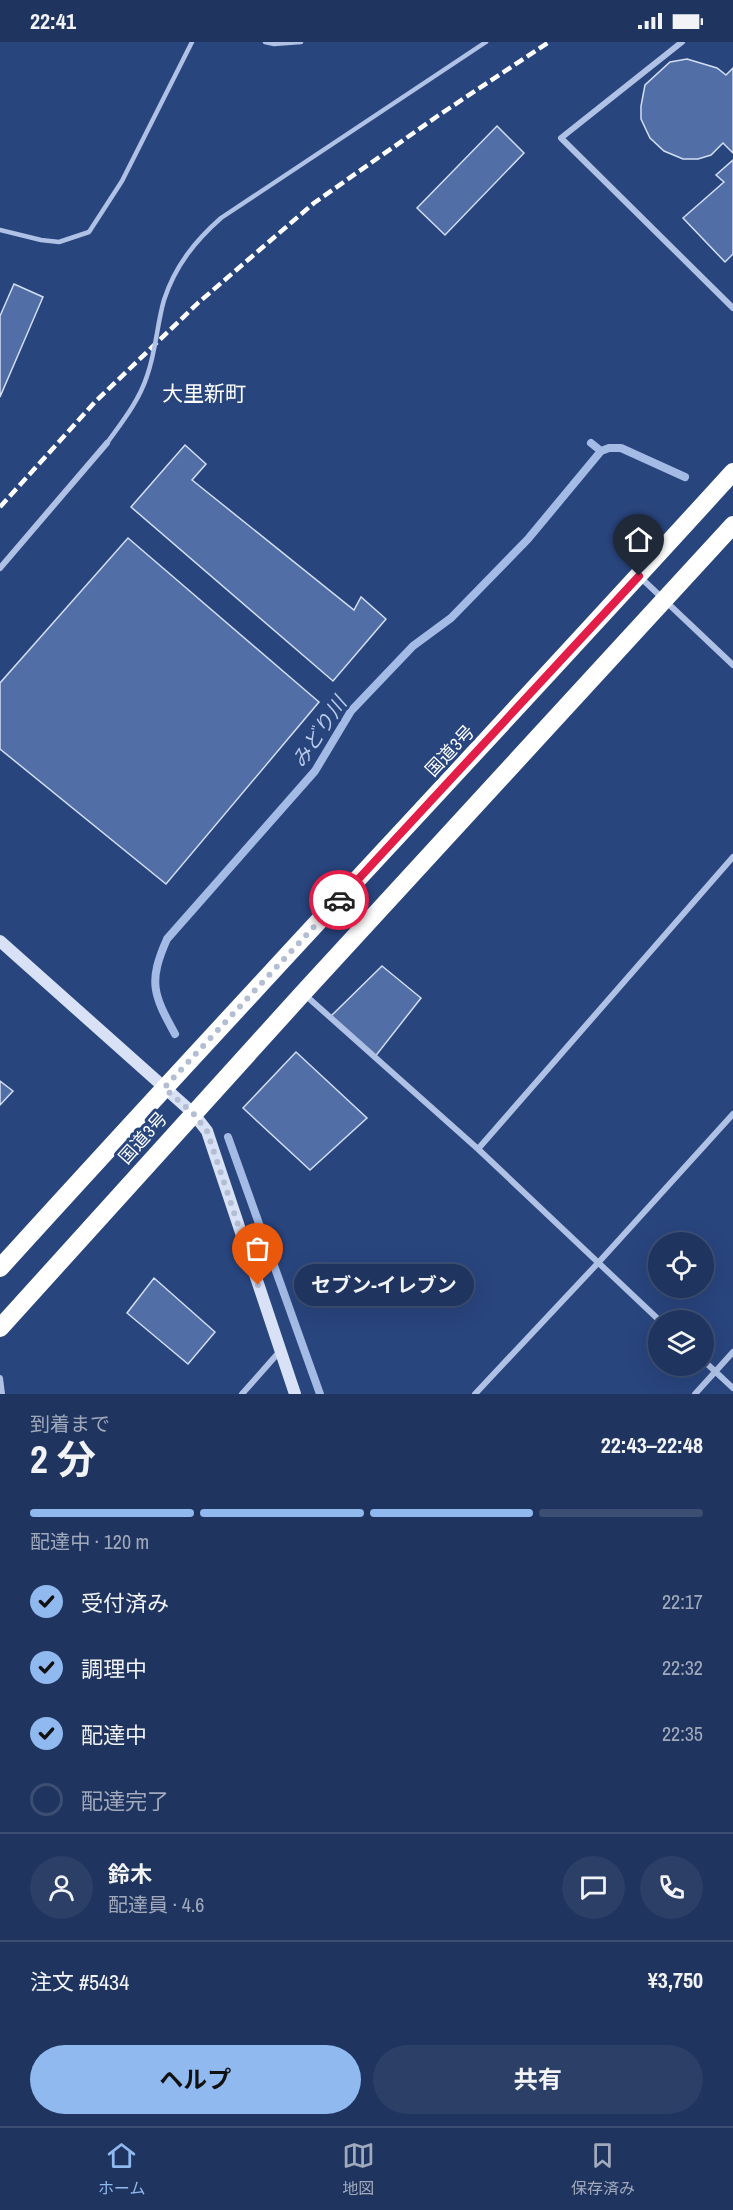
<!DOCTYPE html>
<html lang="ja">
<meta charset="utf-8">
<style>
body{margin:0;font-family:"Archivo Narrow","Noto Sans JP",sans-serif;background:#2c3f67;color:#f1f3f6;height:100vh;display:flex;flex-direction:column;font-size:22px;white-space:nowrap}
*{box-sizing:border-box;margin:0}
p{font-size:20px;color:#a1aabc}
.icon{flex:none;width:33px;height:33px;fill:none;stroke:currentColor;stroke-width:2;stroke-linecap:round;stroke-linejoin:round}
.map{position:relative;height:1352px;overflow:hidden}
.details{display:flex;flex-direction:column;background:#1f345e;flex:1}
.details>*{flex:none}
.controls{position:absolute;left:648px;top:1190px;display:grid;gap:12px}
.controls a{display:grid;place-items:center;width:66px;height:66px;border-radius:50%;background:#1f345e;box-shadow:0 6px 24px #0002,0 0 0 2px #3c4f73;font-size:30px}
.pin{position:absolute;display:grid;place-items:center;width:51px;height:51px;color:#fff;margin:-62px -26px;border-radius:50% 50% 50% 0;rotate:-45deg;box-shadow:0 0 6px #0007}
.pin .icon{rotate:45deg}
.courier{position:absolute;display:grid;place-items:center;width:60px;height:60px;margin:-30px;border:4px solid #e11d48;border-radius:50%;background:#fff;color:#222;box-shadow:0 2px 8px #0007}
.bubble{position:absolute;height:42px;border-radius:21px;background:#1f345e;box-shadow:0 6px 24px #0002,0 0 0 2px #3c4f73;font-size:20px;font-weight:700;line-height:42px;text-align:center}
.summary em{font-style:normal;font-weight:700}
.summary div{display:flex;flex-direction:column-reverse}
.summary{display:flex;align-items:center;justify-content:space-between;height:102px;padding:0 30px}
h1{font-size:39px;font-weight:700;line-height:45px}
.bar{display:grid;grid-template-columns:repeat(4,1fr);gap:9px 6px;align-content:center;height:72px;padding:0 30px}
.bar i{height:8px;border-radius:4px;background:#3c4f73}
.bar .current{background:#90b9f0}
.bar p{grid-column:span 4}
.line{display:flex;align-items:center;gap:15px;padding:0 30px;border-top:2px solid #3c4f73}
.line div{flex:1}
.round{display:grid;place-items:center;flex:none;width:63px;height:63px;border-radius:32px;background:#2c3f67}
ol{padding:0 30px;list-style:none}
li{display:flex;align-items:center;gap:18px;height:66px}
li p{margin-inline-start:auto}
li .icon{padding:6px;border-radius:50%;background:#90b9f0;color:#111;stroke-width:4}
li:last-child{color:#a1aabc}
li i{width:33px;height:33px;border:3px solid #3c4f73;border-radius:50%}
.button{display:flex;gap:12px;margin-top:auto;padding:12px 30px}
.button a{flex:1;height:69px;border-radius:36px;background:#90b9f0;color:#111;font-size:24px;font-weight:700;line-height:69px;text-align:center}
.button a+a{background:#2c3f67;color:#f1f3f6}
.status{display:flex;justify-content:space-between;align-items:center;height:42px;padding:0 30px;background:#1f345e;direction:ltr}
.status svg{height:16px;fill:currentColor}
.menu{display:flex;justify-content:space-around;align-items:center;height:84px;border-top:2px solid #3c4f73;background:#1f345e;font-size:16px;color:#a1aabc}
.menu a{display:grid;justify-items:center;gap:3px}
.menu .current{color:#90b9f0}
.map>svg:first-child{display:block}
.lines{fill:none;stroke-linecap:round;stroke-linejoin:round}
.stream{stroke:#a4bbe5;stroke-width:8}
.building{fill:#516ea6;stroke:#d2def4;stroke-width:1.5}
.lane{stroke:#afc1e5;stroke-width:4.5}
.street{stroke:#afc1e5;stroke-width:6}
.secondary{stroke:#d8e1f5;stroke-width:12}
.highway{stroke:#fff;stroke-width:18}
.rail{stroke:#fff;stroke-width:4.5;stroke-dasharray:10 4.5;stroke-linecap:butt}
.lane-bridge{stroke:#afc1e5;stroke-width:4.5}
.done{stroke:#b4bed2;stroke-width:6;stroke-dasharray:0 10.8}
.route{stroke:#e11d48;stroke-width:8}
.labels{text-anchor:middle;stroke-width:6;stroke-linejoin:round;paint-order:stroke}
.street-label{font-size:18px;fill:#fff;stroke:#29457e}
.water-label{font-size:20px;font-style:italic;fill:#baccec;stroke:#29457e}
.quarter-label{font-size:21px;fill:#fff;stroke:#29457e}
</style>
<div class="status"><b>22:41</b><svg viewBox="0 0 49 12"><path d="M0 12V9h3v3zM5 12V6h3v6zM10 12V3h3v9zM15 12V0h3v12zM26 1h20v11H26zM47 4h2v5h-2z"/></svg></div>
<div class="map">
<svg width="733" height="1352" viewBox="0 0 733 1352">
<rect width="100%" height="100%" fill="#29457e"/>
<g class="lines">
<path class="stream" d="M591,401L601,409
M175,992C153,952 148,940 167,897L315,729L351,669L413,604L451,576L528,497L601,409L609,406H621L685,435
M228,1095L320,1352"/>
</g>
<path class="building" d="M687,17L717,26L726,33L733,26V111L723,101L711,113L698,117H683L664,109L650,96L641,77V64L645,43L670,20Z
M497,84L524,111L445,193L417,166Z
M733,118V212L725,220L683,176L724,140L716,133Z
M14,242L43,255L0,355V274Z
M185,403L206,422L192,438L354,568L361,555L386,577L333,639L131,465Z
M128,496L319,660L166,842L0,707V641Z
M382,924L421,956L374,1016L329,976Z
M296,1010L367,1076L310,1128L243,1066Z
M0,1039L13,1049L0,1063Z
M154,1236L215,1290L188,1322L127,1271Z"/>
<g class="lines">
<path class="lane" d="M265,0L274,2L301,0
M0,188L41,198L59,200L89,190L122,139L192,0"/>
<path class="street" d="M682,0L561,96L733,266
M0,526L107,401
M640,535L733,623
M304,952L478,1107L659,1278
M478,1107L733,815
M704,1319L733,1346
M0,1336L2,1352
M242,1352L280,1309
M475,1352L598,1221L733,1072
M695,1352L733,1310"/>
<path class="secondary" d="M0,899L193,1071L207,1089L295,1352"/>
<path class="highway" d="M0,1226C242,959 490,697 733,430
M0,1286L303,951L733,483"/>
<path class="rail" d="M0,465L95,360L198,261L314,161L439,73L549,0"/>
<path class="lane-bridge" d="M107,401C122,380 139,359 147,334C156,309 157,282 164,258C175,224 195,199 221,176L486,0"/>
</g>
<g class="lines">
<path class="done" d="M258,1243L207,1089L193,1071L164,1046L339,858"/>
<path class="route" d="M339,858L639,534"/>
</g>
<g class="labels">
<g class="street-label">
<text transform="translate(450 709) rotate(-47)" y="6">国道3号</text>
<text transform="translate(143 1096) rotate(-48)" y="6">国道3号</text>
</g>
<g class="water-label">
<text transform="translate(319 690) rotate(-56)" y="7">みどり川</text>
</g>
<g class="quarter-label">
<text x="204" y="359">大里新町</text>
</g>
</g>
</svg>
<div class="controls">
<a><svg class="icon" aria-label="locate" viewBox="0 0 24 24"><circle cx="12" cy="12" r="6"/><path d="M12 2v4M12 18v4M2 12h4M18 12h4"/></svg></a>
<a><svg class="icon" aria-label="layers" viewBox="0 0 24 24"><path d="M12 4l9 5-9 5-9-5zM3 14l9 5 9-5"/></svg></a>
</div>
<div class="pin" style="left:258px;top:1243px;background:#ea580c"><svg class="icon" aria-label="bag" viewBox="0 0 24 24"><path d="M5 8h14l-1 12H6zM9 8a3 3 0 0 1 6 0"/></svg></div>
<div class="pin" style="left:639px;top:534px;background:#1f2937"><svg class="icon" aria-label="home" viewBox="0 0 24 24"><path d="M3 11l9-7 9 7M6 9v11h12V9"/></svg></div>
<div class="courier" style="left:339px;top:858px"><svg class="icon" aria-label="car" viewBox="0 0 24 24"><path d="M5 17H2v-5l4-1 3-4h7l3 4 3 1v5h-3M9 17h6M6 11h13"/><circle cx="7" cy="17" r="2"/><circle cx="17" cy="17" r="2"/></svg></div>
<div class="bubble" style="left:294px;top:1222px;width:180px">セブン-イレブン</div>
</div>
<section class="details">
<div class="summary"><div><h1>2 分</h1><p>到着まで</p></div><em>22:43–22:48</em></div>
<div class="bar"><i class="current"></i><i class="current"></i><i class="current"></i><i></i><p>配達中 · 120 m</p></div>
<ol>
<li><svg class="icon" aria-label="check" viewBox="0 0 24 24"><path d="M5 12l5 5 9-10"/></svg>受付済み<p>22:17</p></li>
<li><svg class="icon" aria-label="check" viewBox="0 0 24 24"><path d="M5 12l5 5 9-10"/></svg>調理中<p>22:32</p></li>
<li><svg class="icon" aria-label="check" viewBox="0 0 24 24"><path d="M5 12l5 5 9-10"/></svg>配達中<p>22:35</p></li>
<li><i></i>配達完了</li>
</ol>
<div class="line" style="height:108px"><a class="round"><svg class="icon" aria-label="person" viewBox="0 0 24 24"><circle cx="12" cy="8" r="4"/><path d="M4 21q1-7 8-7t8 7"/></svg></a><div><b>鈴木</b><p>配達員 · 4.6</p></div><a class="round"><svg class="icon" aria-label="chat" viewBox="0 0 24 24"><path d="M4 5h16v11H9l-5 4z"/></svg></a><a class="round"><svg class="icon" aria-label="phone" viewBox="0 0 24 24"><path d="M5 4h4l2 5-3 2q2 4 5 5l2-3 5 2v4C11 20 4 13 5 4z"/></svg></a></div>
<div class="line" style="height:78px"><div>注文 #5434</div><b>¥3,750</b></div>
<div class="button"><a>ヘルプ</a><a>共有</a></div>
</section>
<nav class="menu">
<a class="current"><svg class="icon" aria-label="home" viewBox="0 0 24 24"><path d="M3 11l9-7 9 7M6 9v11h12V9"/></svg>ホーム</a>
<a><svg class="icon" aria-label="map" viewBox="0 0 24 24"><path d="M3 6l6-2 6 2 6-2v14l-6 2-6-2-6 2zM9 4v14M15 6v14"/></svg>地図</a>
<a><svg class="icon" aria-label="saved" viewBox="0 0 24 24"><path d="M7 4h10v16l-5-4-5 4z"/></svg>保存済み</a>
</nav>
